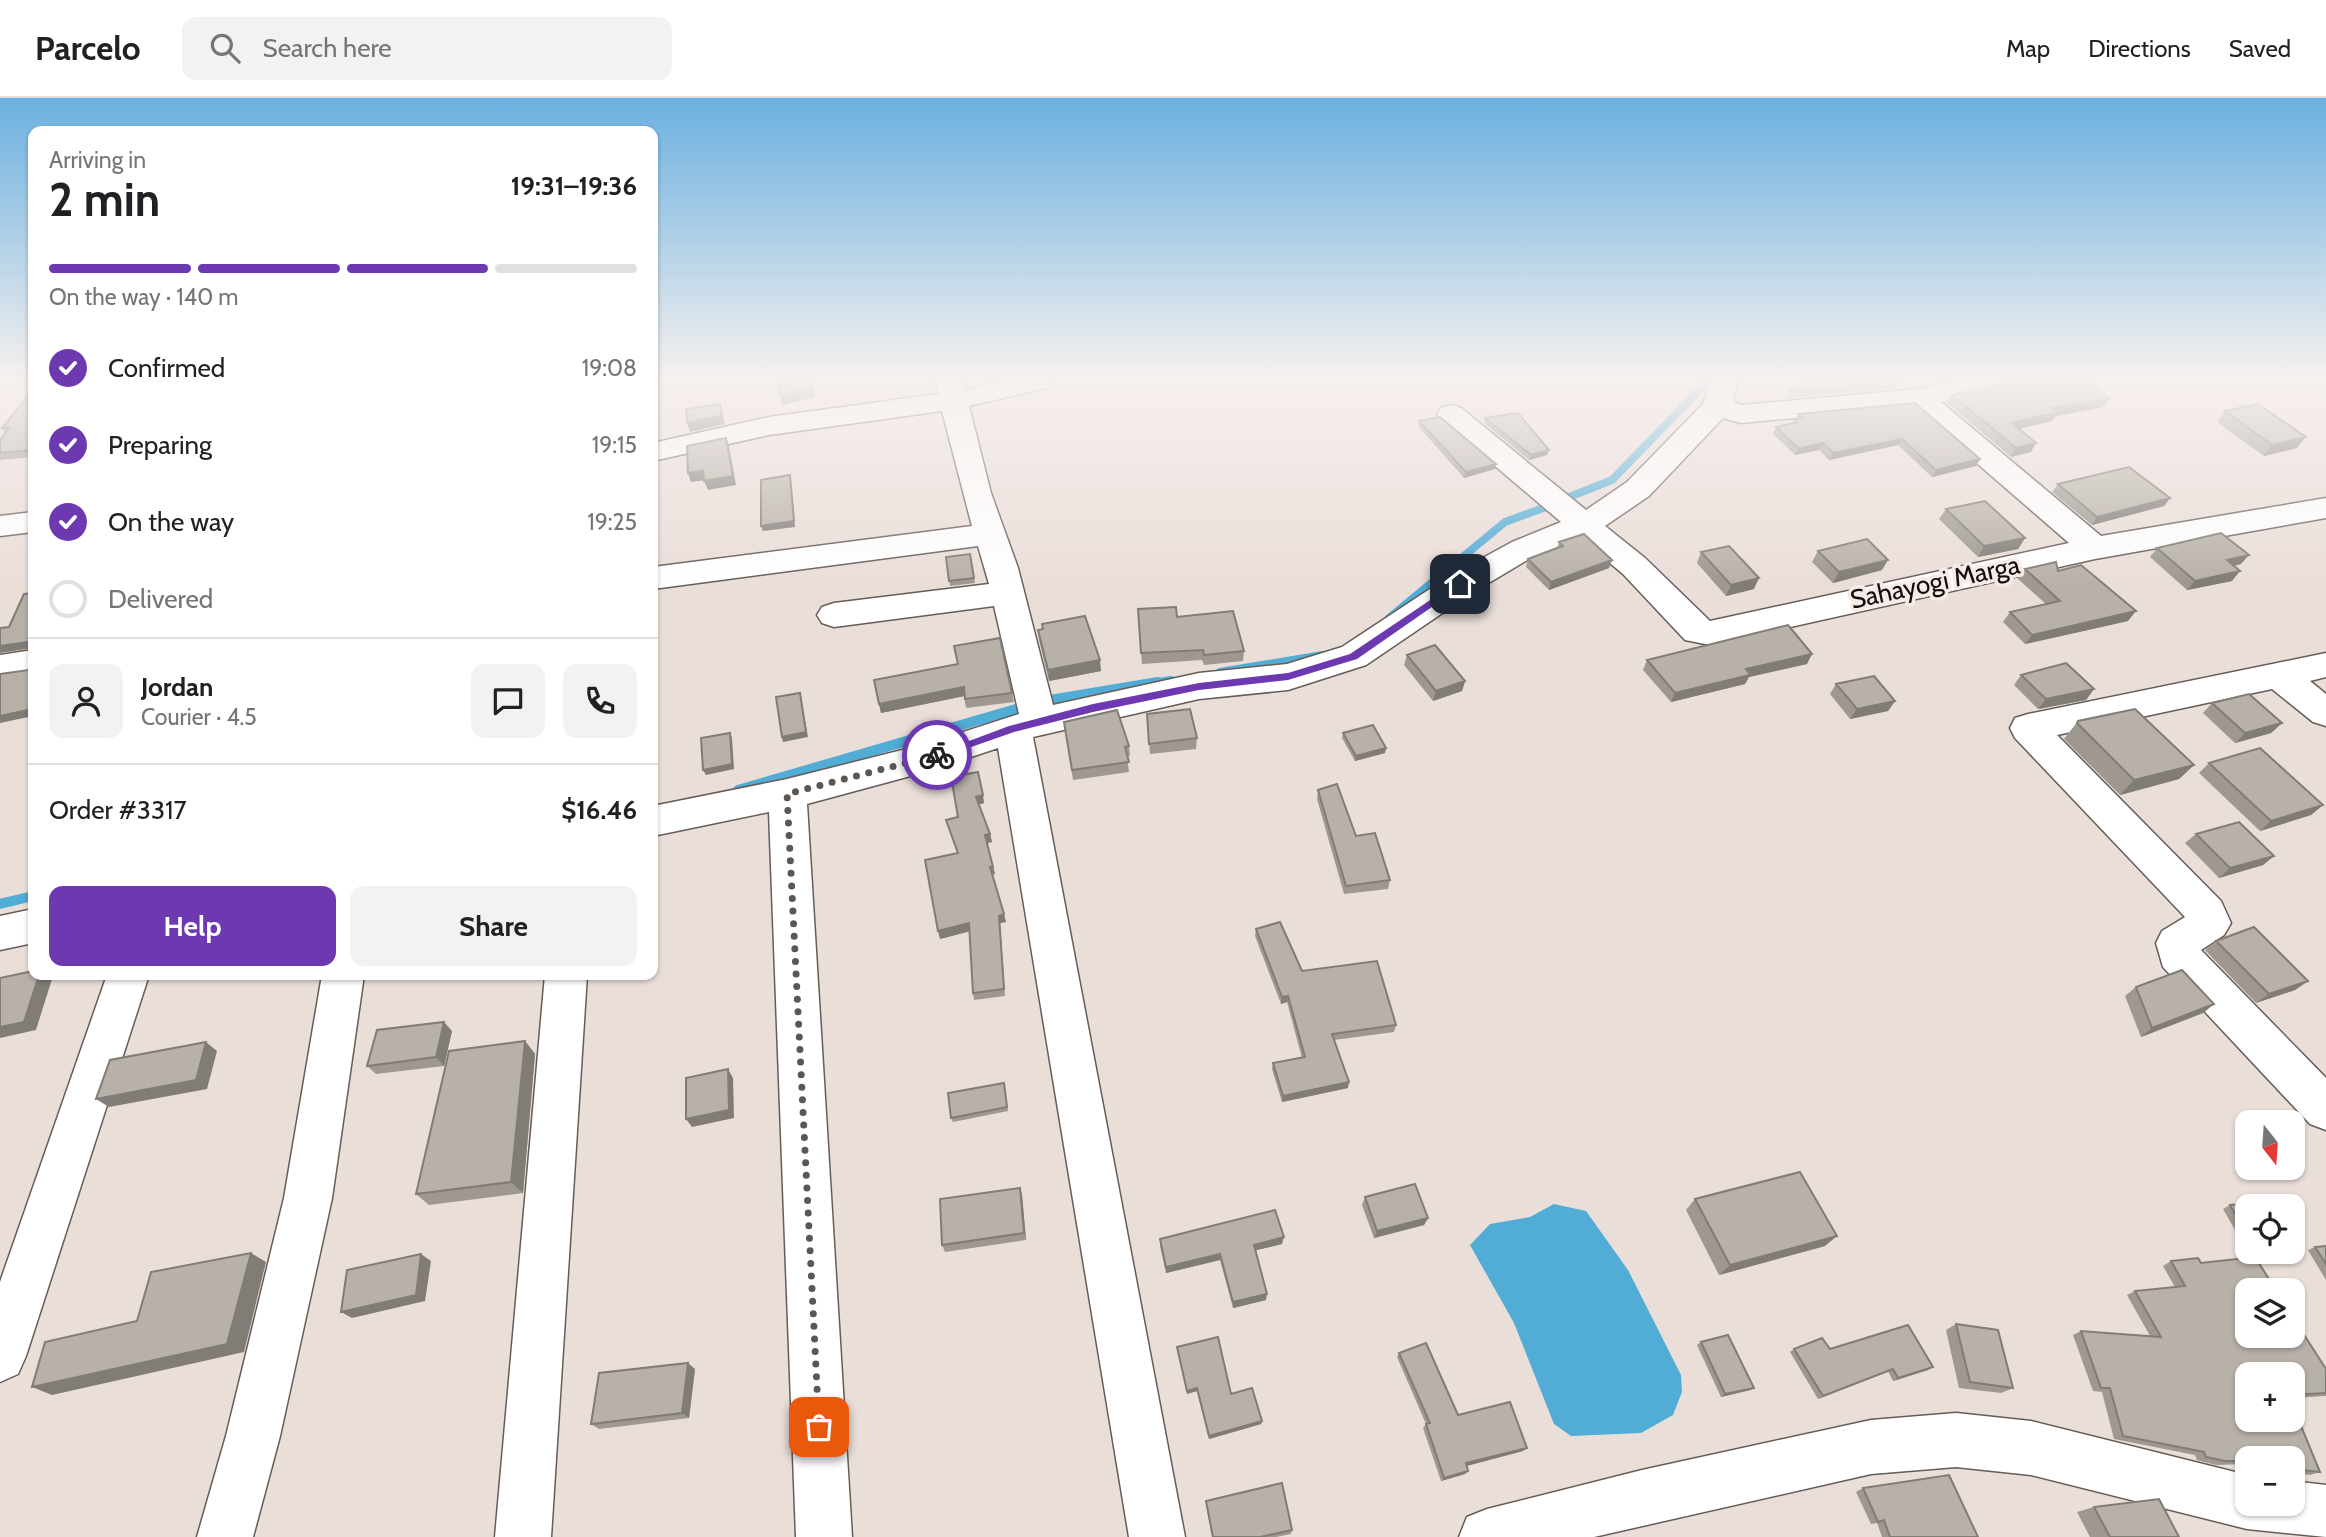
<!DOCTYPE html>
<meta charset="utf-8">
<style>
body{margin:0;font-family:Cabin,sans-serif;background:#f2f2f2;color:#202124;height:100vh;display:flex;flex-direction:column;font-size:26px;white-space:nowrap}
*{box-sizing:border-box;margin:0}
p{font-size:23px;color:#757577}
.icon{flex:none;width:38px;height:38px;fill:none;stroke:currentColor;stroke-width:2;stroke-linecap:round;stroke-linejoin:round}
.map{position:relative;flex:1;overflow:hidden}
.details{position:absolute;left:28px;top:28px;width:630px;height:854px;display:flex;flex-direction:column;background:#fff;border-radius:14px;box-shadow:0 2px 5px #0004}
.details>*{flex:none}
.needle{width:46px;rotate:163deg}
.controls{position:absolute;left:2235px;top:1012px;display:grid;gap:14px}
.controls a{display:grid;place-items:center;width:70px;height:70px;border-radius:14px;background:#fff;box-shadow:0 2px 5px #0004;font-size:35px}
.pin{position:absolute;display:grid;place-items:center;width:60px;height:60px;color:#fff;margin:-30px;border-radius:14px;box-shadow:0 4px 10px #0006}
.courier{position:absolute;display:grid;place-items:center;width:70px;height:70px;margin:-35px;border:5px solid #6c39b0;border-radius:50%;background:#fff;color:#222;box-shadow:0 2px 9px #0007}
.summary em{font-style:normal;font-weight:800}
.summary div{display:flex;flex-direction:column-reverse}
.summary{display:flex;align-items:center;justify-content:space-between;height:119px;padding:0 21px}
h1{font-size:46px;font-weight:800;line-height:52px}
.bar{display:grid;grid-template-columns:repeat(4,1fr);gap:10px 7px;align-content:center;height:84px;padding:0 21px}
.bar i{height:9px;border-radius:5px;background:#e0e0e0}
.bar .active{background:#6c39b0}
.bar p{grid-column:span 4}
.line{display:flex;align-items:center;gap:18px;padding:0 21px;border-top:2px solid #e0e0e0}
.line div{flex:1}
.round{display:grid;place-items:center;flex:none;width:74px;height:74px;border-radius:14px;background:#f2f2f2}
ol{padding:0 21px;list-style:none}
li{display:flex;align-items:center;gap:21px;height:77px}
li p{margin-inline-start:auto}
li .icon{padding:7px;border-radius:50%;background:#6c39b0;color:#fff;stroke-width:4}
li:last-child{color:#757577}
li i{width:38px;height:38px;border:4px solid #e0e0e0;border-radius:50%}
.cta{display:flex;gap:14px;margin-top:auto;padding:14px 21px}
.cta a{flex:1;height:80px;border-radius:14px;background:#6c39b0;color:#fff;font-size:28px;font-weight:800;line-height:80px;text-align:center}
.cta a+a{background:#f2f2f2;color:#202124}
header{display:flex;align-items:center;gap:42px;box-sizing:border-box;height:98px;padding:0 35px;background:#fff;border-bottom:2px solid #e0e0e0}
header strong{font-size:33px}
nav{display:flex;gap:38px;margin-inline-start:auto;font-size:24px}
.search{width:490px;height:63px;background:#f2f2f2;display:flex;align-items:center;gap:18px;box-sizing:border-box;padding:0 24px;border-radius:14px;color:#757577;font-size:26px}
.map>svg:first-child{display:block}
.water{fill:#51acd6}
.lines{fill:none;stroke-linecap:round;stroke-linejoin:round}
.stream-far1{stroke:#51acd6;stroke-width:8}
.stream{stroke:#51acd6;stroke-width:10}
.minor-casing{stroke:#665c58;stroke-width:3}
.minor{fill:#fff;fill-rule:evenodd}
.wall{fill:#9e9891}
.shaded-wall{fill:#817c76}
.building{fill:#b8b1a9;stroke:#817c76;stroke-width:2}
.route{fill:#6c39b0}
.done{stroke:#5d5754;stroke-width:7;stroke-dasharray:0 12.6}
.labels{text-anchor:middle;stroke-width:7;stroke-linejoin:round;paint-order:stroke}
.street-label{font-size:26px;fill:#110e0c;stroke:#f7ebe7}
</style>
<header>
<strong>Parcelo</strong>
<div class="search"><svg class="icon" aria-label="search" viewBox="0 0 24 24"><circle cx="10" cy="10" r="6"/><path d="M15 15l6 6"/></svg>Search here</div>
<nav><a>Map</a><a>Directions</a><a>Saved</a></nav>
</header>
<div class="map">
<svg width="2326" height="1439" viewBox="0 0 2326 1439">
<rect width="100%" height="100%" fill="#eaded9"/>
<path class="water" d="M1554,1106L1586,1113L1628,1172L1681,1277L1682,1294L1673,1317L1641,1335L1571,1338L1554,1326L1514,1225L1470,1147L1490,1126L1530,1119Z"/>
<g class="lines">
<path class="stream-far1" d="M1559,403L1612,382L1708,283
M1389,520L1505,424L1546,409
M1220,574L1323,557
M1147,586L1171,582"/>
<path class="stream" d="M1044,603L1158,584
M738,692L1020,610
M0,806L33,798"/>
<g class="minor-casing">
<path id="minor" d="M935,283H963L965,292L1001,283H1055L1051,289L969,308L991,395L1018,470L1053,607L1199,575L1287,566L1342,549L1448,479L1512,444L1561,424L1441,322L1437,316L1441,310L1451,307L1461,310L1586,412L1627,384L1703,306L1710,283H1738L1733,304L1742,307L1919,291L1957,283H2013L2009,289L1941,304L2101,438L2326,400V420L2095,461L1710,547L1685,542L1623,476L1580,440L1534,458L1472,495L1366,567L1288,592L1199,601L1033,639L1185,1439H1129L998,650L929,673L807,706L852,1439H796L769,714L653,738V708L787,681L926,646L1019,616L994,508L834,529L822,525L817,517L822,509L834,505L989,486L978,448L653,491V469L972,428L942,313L769,337L653,363V345L769,319L938,296ZM1912,309L2069,445L1710,523L1645,460L1605,428L1649,398L1723,320L1741,325Z
M33,414V434L0,438V418Z
M33,552V576L0,581V557Z
M2326,555V579L2310,583L2326,596V628L2313,624L2272,591L2057,637L2221,803L2231,825L2224,837L2201,852L2326,980V1032L2310,1026L2163,869L2156,845L2162,833L2185,819L2015,640L2010,630L2015,620L2028,616Z
M33,811V845L0,852V818Z
M107,877H149L26,1258L18,1276L0,1284V1184Z
M322,877H364L332,1100L280,1338L253,1439H197L226,1338L284,1100Z
M545,877H587L551,1439H495Z
M1956,1315L2031,1323L2247,1377V1405H2292V1383L2326,1387V1439L2247,1431L2031,1377L1956,1369L1871,1376L1594,1439H1459L1467,1419L1487,1411L1642,1372L1871,1322Z"/>
</g>
<use href="#minor" class="minor"/>
</g>
<path class="wall" d="M1807,283H1899L1896,290L1786,300L1789,293Z
M33,292V359L0,362V342L5,335L2,330Z
M1952,297L2103,309L2056,318L2052,323L2019,331L2031,354L2011,359L1947,305Z
M1915,305L1980,361L1976,368L1932,379L1898,347L1829,362L1819,352L1795,357L1773,336L1776,329L1793,325L1798,316Z
M2225,313L2297,350L2264,358L2217,324Z
M1485,320L1549,352L1547,357L1529,362L1484,325Z
M1419,323L1495,371L1464,380L1418,328Z
M2058,386L2170,400L2164,408L2092,427L2052,394Z
M1946,411L2025,440L2018,451L1978,459L1939,421Z
M1559,444L1612,462L1609,470L1549,492L1526,469L1528,461L1557,451Z
M2157,450L2241,466L2234,468L2232,483L2187,492L2150,459Z
M1818,453L1882,472L1833,485L1812,464Z
M1701,454L1754,491L1726,498L1697,465Z
M970,456L975,485L950,488L946,459Z
M2025,471L2058,473L2128,523L2025,546L2003,524L2010,514L2046,506L2018,481Z
M1138,511L1177,519L1244,553L1243,563L1204,567L1202,562L1142,566Z
M1042,526L1101,573L1049,583L1039,542L1038,532L1042,531Z
M1407,557L1465,583L1462,593L1433,603L1404,567Z
M1647,562L1807,566L1749,579L1745,586L1671,604L1643,572Z
M2021,577L2094,591L2086,602L2038,611L2014,587Z
M874,582L1012,595L1014,604L966,610L964,598L881,615Z
M1836,586L1895,603L1888,613L1850,621L1830,596Z
M2212,605L2282,625L2271,635L2235,645L2203,615Z
M1147,616L1197,640L1196,651L1150,656Z
M2078,623L2194,667L2179,681L2120,697L2064,641Z
M1064,624L1129,648L1130,658H1127L1129,674L1073,682Z
M1343,635L1386,650L1385,655L1355,663L1342,640Z
M2209,665L2323,707L2311,717L2260,733L2199,675Z
M967,676L984,705L979,706L990,736L992,744L987,745L995,776L992,777L1006,824L1000,825L1005,898L974,902L973,895L970,833L940,841L957,755L946,722L958,719Z
M1318,692L1390,782L1388,791L1344,796L1317,701Z
M2196,736L2274,758L2263,767L2219,780L2185,745Z
M1256,831L1302,873L1396,927L1394,934L1334,942L1348,990L1282,1004L1272,971L1273,965L1302,960L1287,904L1281,906L1255,838Z
M2216,843L2308,883L2295,892L2256,905L2205,852Z
M2136,889L2214,906L2203,915L2141,939L2125,898Z
M452,933L444,968L376,976L367,968Z
M525,943L535,956L523,1095L429,1107L416,1096Z
M1004,985L1008,1013L953,1024L951,1020Z
M1020,1090L1022,1097L1026,1142L945,1154L942,1147Z
M1365,1099L1428,1120L1424,1127L1374,1140L1362,1107Z
M1695,1101L1825,1148L1719,1177L1686,1112Z
M2230,1107L2247,1108V1136L2238,1137L2223,1111Z
M1160,1141L1282,1146L1256,1152L1266,1202L1233,1210L1220,1162L1166,1175L1160,1148Z
M2326,1148V1182L2308,1152L2315,1149Z
M2171,1163L2201,1165L2326,1271V1298L2292,1300V1276H2247L2320,1374L2310,1377L2292,1375V1360H2247V1366L2216,1367L2197,1362L2195,1357L2114,1341L2102,1294L2093,1293L2073,1237L2081,1233L2150,1238L2127,1197L2135,1193L2175,1189L2163,1168Z
M1956,1226L2013,1290L2001,1295L1959,1290L1946,1232Z
M1701,1244L1754,1290L1750,1292L1721,1299L1697,1247Z
M1177,1249L1262,1323L1261,1326L1209,1341L1197,1293L1187,1296Z
M1794,1251H1830L1928,1272L1893,1283L1888,1273L1818,1301L1790,1254Z
M1399,1255L1458,1317L1523,1353L1467,1368L1468,1373L1465,1376L1441,1383L1423,1330L1426,1326L1397,1259Z
M695,1271L689,1320L599,1331L591,1326Z
M1863,1390L1978,1439H1882L1877,1425L1871,1426L1856,1394Z
M1206,1403L1292,1432L1291,1436L1276,1439H1212L1206,1407Z
M2094,1409L2179,1439H2090L2077,1414Z"/>
<path class="shaded-wall" d="M813,283L815,299L782,307L780,298Z
M2109,301L2103,309L2056,318L2052,323L2006,334L2012,325L2052,310Z
M720,306L725,326L690,334L687,325Z
M2306,339L2297,350L2264,358L2272,347Z
M726,340L729,349L736,387L708,392L704,383Z
M1902,341L1898,347L1829,362L1833,355Z
M1823,345L1819,352L1795,357L1799,351Z
M2036,345L2031,354L2011,359L2016,350Z
M1549,352L1547,357L1529,362L1531,357Z
M1980,361L1976,368L1932,379L1936,372Z
M1496,366L1495,371L1464,380L1466,374Z
M703,373L706,382L691,384L688,375Z
M790,377L791,382L795,429L763,433L761,428Z
M2170,400L2164,408L2092,427L2097,419Z
M2025,440L2018,451L1978,459L1984,448Z
M2249,457L2241,466L2219,471L2227,462Z
M1612,462L1609,470L1549,492L1551,484Z
M1888,462L1882,472L1833,485L1839,474Z
M2240,473L2232,483L2187,492L2195,483Z
M1759,480L1754,491L1726,498L1731,487Z
M2136,513L2128,523L2025,546L2032,537Z
M29,544L33,550L0,555V548Z
M1812,556L1807,566L1749,579L1745,586L1671,604L1675,595L1746,571Z
M1100,562L1101,573L1049,583L1048,572Z
M1465,583L1462,593L1433,603L1436,593Z
M964,589L965,598L881,615L879,606Z
M2094,591L2086,602L2038,611L2046,601Z
M800,595L808,639L783,644L782,639Z
M1895,603L1888,613L1850,621L1857,611Z
M33,611V618L0,625V618Z
M2282,625L2271,635L2235,645L2245,635Z
M730,635L732,640L734,671L706,677L703,672Z
M1386,650L1385,655L1355,663L1356,658Z
M2194,667L2179,681L2120,697L2134,682Z
M983,697L984,705L978,707L976,699Z
M2323,707L2311,717L2260,733L2271,723Z
M990,736L992,744L987,745L985,737Z
M2274,758L2263,767L2219,780L2230,770Z
M990,769H993L995,776L992,777Z
M1004,816L1006,824L1000,825L1005,898L999,818Z
M969,825L971,833L940,841L938,833Z
M39,877H47L52,881L36,932L0,940V929Z
M2308,883L2295,892L2256,905L2269,896Z
M1288,898L1287,904L1281,906L1282,899Z
M2214,906L2203,915L2141,939L2152,930Z
M444,924L452,933L444,968L436,959Z
M525,943L535,956L523,1095L511,1084Z
M206,944L217,953L207,991L109,1009L96,1001Z
M728,971L733,980L734,1020L692,1029L686,1021Z
M1349,984L1348,990L1282,1004L1283,998Z
M1020,1090L1022,1097L1026,1142L1024,1135Z
M1428,1120L1424,1127L1374,1140L1377,1133Z
M1837,1138L1825,1148L1719,1177L1730,1167Z
M1284,1139L1282,1146L1253,1153L1254,1147Z
M251,1155L266,1164L244,1254L52,1297L32,1289Z
M421,1156L431,1163L425,1203L352,1220L341,1214Z
M1220,1156V1162L1166,1175V1169Z
M1267,1196L1266,1202L1233,1210V1204Z
M688,1265L695,1271L689,1320L682,1315Z
M1933,1269L1928,1272L1893,1283L1898,1280Z
M1893,1271L1818,1301L1823,1298Z
M1197,1290V1293L1187,1296V1293Z
M1754,1290L1750,1292L1721,1299L1725,1296Z
M1262,1323L1261,1326L1209,1341V1338Z
M1527,1350L1523,1353L1462,1369L1466,1365Z
M1468,1373L1465,1376L1441,1383L1444,1380Z"/>
<path class="building" d="M778,283H812L813,290L780,298Z
M1807,283H1891L1789,293Z
M2011,283H2088L2109,301L2052,310L2058,314L2012,325L2036,345L2016,350L1952,297Z
M33,292V352L0,355V342L9,330H2Z
M1915,305L1980,361L1936,372L1902,341L1833,355L1823,345L1799,351L1776,329L1797,324L1794,322L1803,320L1798,316Z
M720,306L722,317L687,325L686,311Z
M2258,306L2306,339L2272,347L2225,313Z
M1518,315L1549,352L1531,357L1485,320Z
M1440,319L1496,366L1466,374L1419,323Z
M726,340L733,378L704,383L703,373L688,375L687,348Z
M2129,369L2170,400L2097,419L2058,386Z
M790,377L794,423L761,428V382Z
M1985,403L2025,440L1984,448L1946,411Z
M2221,435L2249,457L2227,462L2240,473L2195,483L2157,450Z
M1584,436L1612,462L1551,484L1528,461L1563,448L1559,444Z
M1867,441L1888,462L1839,474L1818,453Z
M1729,448L1759,480L1731,487L1701,454Z
M970,456L974,480L949,483L946,459Z
M2056,464L2058,473L2081,467L2136,513L2032,537L2010,514L2060,503L2025,471Z
M33,495V611L0,618V576L29,572V544L0,548V530L9,529L24,496Z
M1176,509L1177,519L1233,513L1244,553L1204,557L1203,552L1141,555L1138,511Z
M1085,518L1100,562L1048,572L1038,532L1043,531L1042,526Z
M1788,527L1812,556L1746,571L1750,577L1675,595L1647,562Z
M1000,540L1012,595L965,601L964,589L879,606L874,582L958,566L954,548Z
M1435,547L1465,583L1436,593L1407,557Z
M2066,565L2094,591L2046,601L2021,577Z
M1874,578L1895,603L1857,611L1836,586Z
M800,595L806,634L782,639L776,599Z
M2249,596L2282,625L2245,635L2212,605Z
M1190,611L1197,640L1149,646L1147,616Z
M2135,611L2194,667L2134,682L2077,625L2078,623Z
M1117,612L1129,648L1125,649L1129,664L1072,672L1064,624Z
M1373,627L1386,650L1356,658L1343,635Z
M730,635L732,666L703,672L701,640Z
M2260,650L2323,707L2271,723L2209,665Z
M960,657L967,676L978,674L983,697L976,699L990,736L985,737L993,769H990L1004,816L999,818L1004,891L973,895L969,825L938,833L925,762L958,755L946,722L958,719L948,661Z
M1337,686L1356,738L1375,735L1390,782L1346,788L1318,692Z
M2239,724L2274,758L2230,770L2196,736Z
M1280,824L1302,873L1377,863L1396,927L1332,936L1349,984L1283,998L1273,965L1305,959L1288,898L1282,899L1256,831Z
M2254,829L2308,883L2269,896L2216,843Z
M2182,872L2214,906L2152,930L2136,889Z
M33,873V877H39L24,924L0,929V880Z
M444,924L436,959L367,968L377,932Z
M525,943L511,1084L416,1096L449,953Z
M206,944L196,982L96,1001L110,962Z
M728,971L729,1012L686,1021V980Z
M1004,985L1007,1009L951,1020L948,995Z
M1800,1074L1837,1138L1730,1167L1695,1101Z
M1415,1086L1428,1120L1377,1133L1365,1099Z
M1020,1090L1024,1135L942,1147L940,1101Z
M2272,1105L2274,1108H2247V1133H2245L2230,1107Z
M1275,1112L1284,1139L1254,1147L1267,1196L1233,1204L1220,1156L1166,1169L1160,1141Z
M2326,1148V1166L2315,1149Z
M251,1155L227,1246L32,1289L45,1244L137,1223L151,1174Z
M421,1156L416,1197L341,1214L347,1172Z
M2255,1159L2276,1192H2247V1237H2292V1218L2326,1271V1295L2292,1297V1276H2247V1321H2292V1306L2320,1374L2292,1371V1360H2247V1363H2225L2206,1359L2204,1354L2123,1338L2110,1290H2101L2081,1233L2161,1239L2135,1193L2185,1188L2171,1163L2198,1160L2201,1165Z
M1956,1226L1998,1232L2013,1290L1970,1284Z
M1908,1227L1933,1269L1898,1280L1893,1271L1823,1298L1794,1251L1822,1240L1830,1251Z
M1728,1237L1754,1290L1725,1296L1701,1244Z
M1218,1239L1231,1296L1252,1290L1262,1323L1209,1338L1197,1290L1187,1293L1177,1249Z
M1426,1245L1458,1317L1510,1304L1527,1350L1466,1365L1468,1373L1444,1380L1426,1326L1430,1325L1399,1255Z
M688,1265L682,1315L591,1326L599,1275Z
M1949,1377L1978,1439H1890L1884,1422L1878,1424L1863,1390Z
M1282,1385L1292,1432L1260,1439H1213L1206,1403Z
M2159,1401L2179,1439H2110L2094,1409Z"/>
<linearGradient id="sky" x2="0" y2="1"><stop stop-color="#6bb1e1"/><stop offset="0.58" stop-color="#f6f0ee"/><stop offset="1" stop-color="#f6f0ee" stop-opacity="0"/></linearGradient>
<rect width="2326" height="485" fill="url(#sky)"/>
<path class="route" d="M1457,484L1465,486L1357,561L1288,582L1199,592L1093,614L1014,634L937,661L932,657L1009,628L1093,606L1199,585L1288,575L1350,556Z"/>
<g class="lines">
<path class="done" d="M819,1329L787,696L937,657"/>
</g>
<g class="labels">
<g class="street-label">
<text transform="translate(1935 484) rotate(-12)" y="9">Sahayogi Marga</text>
</g>
</g>
</svg>
<div class="controls">
<a><svg class="needle" viewBox="-14 -14 28 28"><path d="M0-13l5 13h-10z" fill="#e53935"/><path d="M0 13l5-13h-10z" fill="#757577"/></svg></a>
<a><svg class="icon" aria-label="locate" viewBox="0 0 24 24"><circle cx="12" cy="12" r="6"/><path d="M12 2v4M12 18v4M2 12h4M18 12h4"/></svg></a>
<a><svg class="icon" aria-label="layers" viewBox="0 0 24 24"><path d="M12 4l9 5-9 5-9-5zM3 14l9 5 9-5"/></svg></a>
<a>+</a>
<a>−</a>
</div>
<div class="pin" style="left:819px;top:1329px;background:#ea580c"><svg class="icon" aria-label="bag" viewBox="0 0 24 24"><path d="M5 8h14l-1 12H6zM9 8a3 3 0 0 1 6 0"/></svg></div>
<div class="pin" style="left:1460px;top:486px;background:#1f2937"><svg class="icon" aria-label="home" viewBox="0 0 24 24"><path d="M3 11l9-7 9 7M6 9v11h12V9"/></svg></div>
<div class="courier" style="left:937px;top:657px"><svg class="icon" aria-label="bike" viewBox="0 0 24 24"><circle cx="6" cy="16" r="4"/><circle cx="18" cy="16" r="4"/><path d="M6 16l4-8h5l3 8M10 8l3 8H6M13 5h3"/></svg></div>
<section class="details">
<div class="summary"><div><h1>2 min</h1><p>Arriving in</p></div><em>19:31–19:36</em></div>
<div class="bar"><i class="active"></i><i class="active"></i><i class="active"></i><i></i><p>On the way · 140 m</p></div>
<ol>
<li><svg class="icon" aria-label="check" viewBox="0 0 24 24"><path d="M5 12l5 5 9-10"/></svg>Confirmed<p>19:08</p></li>
<li><svg class="icon" aria-label="check" viewBox="0 0 24 24"><path d="M5 12l5 5 9-10"/></svg>Preparing<p>19:15</p></li>
<li><svg class="icon" aria-label="check" viewBox="0 0 24 24"><path d="M5 12l5 5 9-10"/></svg>On the way<p>19:25</p></li>
<li><i></i>Delivered</li>
</ol>
<div class="line" style="height:126px"><a class="round"><svg class="icon" aria-label="person" viewBox="0 0 24 24"><circle cx="12" cy="8" r="4"/><path d="M4 21q1-7 8-7t8 7"/></svg></a><div><b>Jordan</b><p>Courier · 4.5</p></div><a class="round"><svg class="icon" aria-label="chat" viewBox="0 0 24 24"><path d="M4 5h16v11H9l-5 4z"/></svg></a><a class="round"><svg class="icon" aria-label="phone" viewBox="0 0 24 24"><path d="M5 4h4l2 5-3 2q2 4 5 5l2-3 5 2v4C11 20 4 13 5 4z"/></svg></a></div>
<div class="line" style="height:91px"><div>Order #3317</div><b>$16.46</b></div>
<div class="cta"><a>Help</a><a>Share</a></div>
</section>
</div>
